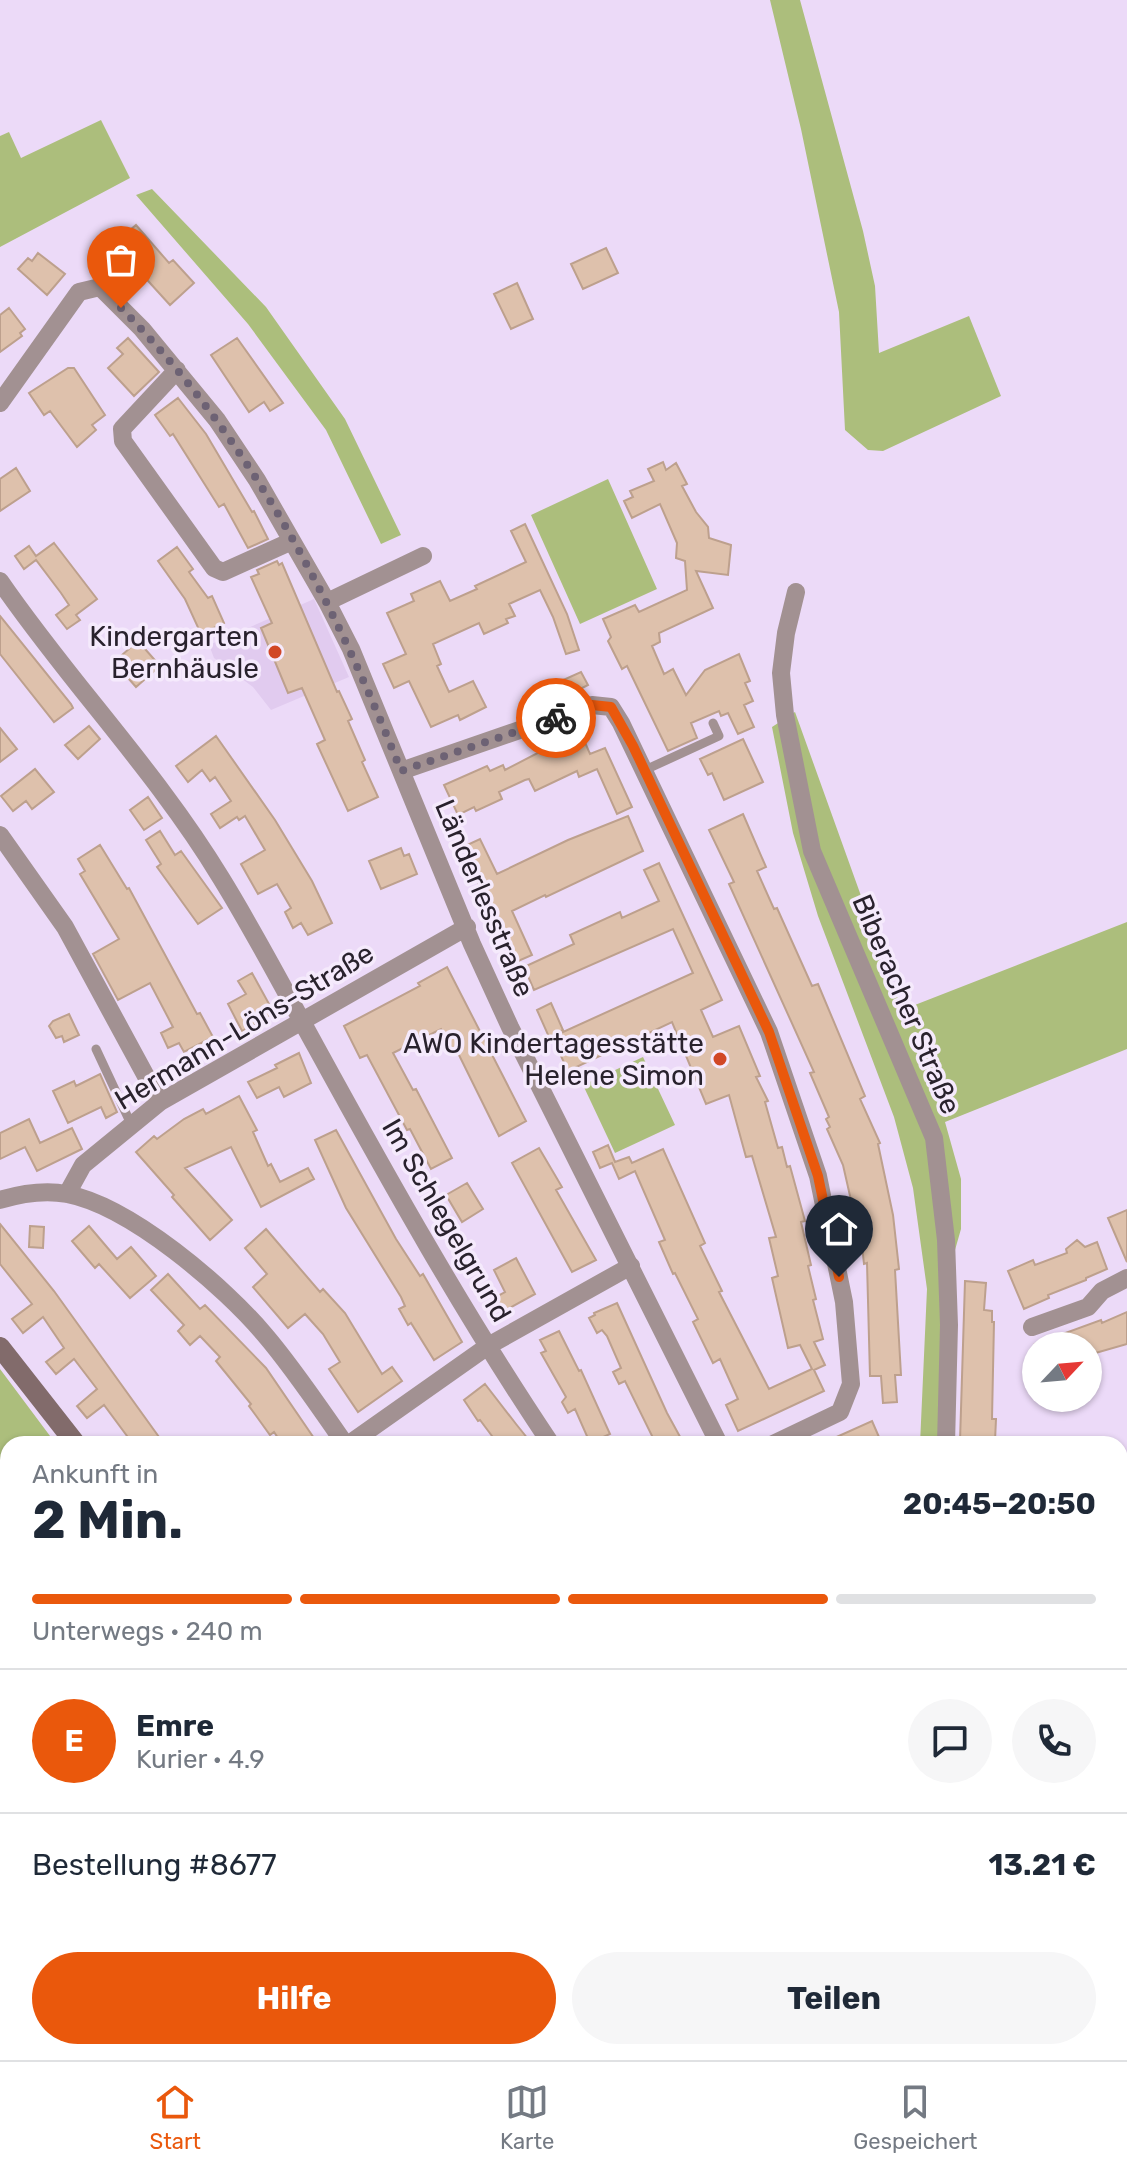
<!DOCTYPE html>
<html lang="de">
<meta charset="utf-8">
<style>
body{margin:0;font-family:Rubik,sans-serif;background:#f6f6f7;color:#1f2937;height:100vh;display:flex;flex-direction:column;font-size:30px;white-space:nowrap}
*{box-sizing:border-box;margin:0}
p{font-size:26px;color:#747a83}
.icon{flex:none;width:44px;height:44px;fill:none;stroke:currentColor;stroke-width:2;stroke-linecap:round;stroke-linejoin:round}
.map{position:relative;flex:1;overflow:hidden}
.side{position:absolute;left:0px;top:1436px;width:1128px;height:624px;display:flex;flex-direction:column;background:#fff;border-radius:24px 24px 0 0;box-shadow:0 2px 6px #0004}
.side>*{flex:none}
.needle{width:52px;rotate:64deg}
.controls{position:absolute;left:1022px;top:1332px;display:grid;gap:16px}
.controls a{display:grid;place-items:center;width:80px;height:80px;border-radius:50%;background:#fff;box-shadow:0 2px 6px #0004;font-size:40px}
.pin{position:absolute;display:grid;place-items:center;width:68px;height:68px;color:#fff;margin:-82px -34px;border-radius:50% 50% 50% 0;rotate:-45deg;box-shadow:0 0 8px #0007}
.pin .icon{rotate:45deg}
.courier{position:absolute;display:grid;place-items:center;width:80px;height:80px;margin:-40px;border:6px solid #ea580c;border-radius:50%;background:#fff;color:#222;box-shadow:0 2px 10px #0007}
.summary em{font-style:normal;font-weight:700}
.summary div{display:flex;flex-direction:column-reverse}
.summary{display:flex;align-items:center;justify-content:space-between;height:136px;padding:0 32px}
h1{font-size:52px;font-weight:700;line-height:60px}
.bar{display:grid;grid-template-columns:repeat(4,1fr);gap:12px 8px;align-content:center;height:96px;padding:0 32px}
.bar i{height:10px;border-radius:6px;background:#e0e1e3}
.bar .current{background:#ea580c}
.bar p{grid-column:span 4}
.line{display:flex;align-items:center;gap:20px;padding:0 32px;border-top:2px solid #e0e1e3}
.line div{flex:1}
.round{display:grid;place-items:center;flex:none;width:84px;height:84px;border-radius:42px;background:#f6f6f7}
.cta{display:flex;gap:16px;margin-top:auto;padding:16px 32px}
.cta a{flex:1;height:92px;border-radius:48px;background:#ea580c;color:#fff;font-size:32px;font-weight:700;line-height:92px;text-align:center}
.cta a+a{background:#f6f6f7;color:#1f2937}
.tabs{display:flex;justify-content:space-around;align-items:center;height:112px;border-top:2px solid #e0e1e3;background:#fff;font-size:22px;color:#747a83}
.tabs a{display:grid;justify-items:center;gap:4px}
.tabs .current{color:#ea580c}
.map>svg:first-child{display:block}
.built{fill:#e1cbef}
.green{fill:#acbe7c}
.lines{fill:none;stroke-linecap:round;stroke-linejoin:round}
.stream{stroke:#57a4c7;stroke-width:6}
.building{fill:#dec1ac;stroke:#bda08d;stroke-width:2}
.lane{stroke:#a29192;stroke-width:9}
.street{stroke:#a29192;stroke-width:18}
.secondary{stroke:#826b6b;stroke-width:20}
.done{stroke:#6d6274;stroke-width:8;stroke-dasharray:0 14.4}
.route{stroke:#ea580c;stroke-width:10}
.poi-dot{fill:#d14726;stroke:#f5eafc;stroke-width:3}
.labels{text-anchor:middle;stroke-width:7;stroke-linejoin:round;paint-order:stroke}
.poi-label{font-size:28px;fill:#29222d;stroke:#f5eafc;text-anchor:end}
.street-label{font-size:28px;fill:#29222d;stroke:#f5eafc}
</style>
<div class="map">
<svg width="1127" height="2060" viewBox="0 0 1127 2060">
<rect width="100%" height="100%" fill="#ecdaf8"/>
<path class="built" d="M314,599L349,677L271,710L253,687L214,658L209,645Z"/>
<path class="green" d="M770,0H800L863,231L875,286L879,353L969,316L1001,396L883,451L868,450L845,430L839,312L801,129Z
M101,120L130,178L0,247V136L9,132L21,158Z
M152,189L266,307L345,419L401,535L381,544L326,430L248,324L136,195Z
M608,479L657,589L580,624L531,515Z
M795,712L902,1010L1127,922V1049L945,1122L961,1179V1229L941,1299L943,1444H920L927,1289L913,1188L894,1117L818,916L793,833L772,727Z
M643,1057L675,1125L615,1153L583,1085Z
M0,1369L56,1444H8V2052H81L92,2060H0Z
M172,2052H489L497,2060H183Z"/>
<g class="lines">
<path class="stream" d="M0,1921L8,1920
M372,2052L378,2060"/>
</g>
<path class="building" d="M136,225L169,263L173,260L194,283L170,305L139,271L129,280L118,268L130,256L117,241Z
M606,248L618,273L583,289L571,264Z
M38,253L65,274L47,295L18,269L28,258L32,261Z
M517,283L533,319L511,329L494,294Z
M9,308L25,329L20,333L22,336L0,352V315Z
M128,338L159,372L134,396L108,368L123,354L117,348Z
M237,338L283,403L270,411L264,402L249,412L211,355Z
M68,368H74L105,415L92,425L96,430L77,447L50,411L44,415L29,393Z
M178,398L206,434L252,512L254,511L268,539L248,548L224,504L219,507L173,434L170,436L155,415Z
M663,462L666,470L676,463L687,484L682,486L696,512L708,527L709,538L731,545L728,575L696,571L713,608L659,633L660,642L652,646L664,674L673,669L686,695L705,670L739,654L750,681L745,683L753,701L744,705L754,727L738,734L728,713L721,716L719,711L691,723L697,738L668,751L627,666L622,669L608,641L611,637L603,619L635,605L639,612L687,590L685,561L676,558L677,543L660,504L632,518L624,501L633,497L630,491L654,481L648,469Z
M16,468L30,491L0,511V479Z
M525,524L567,614L579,650L566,654L553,617L540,590L509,604L515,616L506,619L508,623L484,634L479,623L433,644L441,664L437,666L449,692L473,681L486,707L460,720L458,715L431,727L409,681L394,688L383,664L406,654L387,613L414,601L411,594L440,581L450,601L477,589L475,586L526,562L511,531Z
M54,543L97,599L76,615L80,620L67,629L56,615L69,605L61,593L36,560L24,569L15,556L29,546L36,556Z
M177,547L193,569L189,572L208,598L212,596L224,623L201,634L185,599L158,561Z
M277,561L279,565L282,563L337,692L339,691L352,719L348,721L365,760L362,762L378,797L348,811L317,744L325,740L302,688L288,693L261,628L272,623L251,577L259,574L257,570Z
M0,616L71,704L73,708L54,722L0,654Z
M138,641L160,666L136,687L114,662Z
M581,672L588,685L541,709L534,693Z
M89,726L100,739L78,759L65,745Z
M0,728L17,749L0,762Z
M580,731L590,754L605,748L632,807L617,814L597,769L579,777L577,771L535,791L529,779L525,780L499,792L502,799L476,811L474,807L458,815L444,785L487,766L490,771L503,765L505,770Z
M216,736L275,820L312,881L332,923L308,935L301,923L293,928L285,912L291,908L277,884L258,894L241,864L265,850L245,816L239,820L237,817L220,828L211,814L231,801L215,777L210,781L202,770L188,782L176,766Z
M743,739L763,782L724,800L712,773L708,775L700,759Z
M35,769L54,792L32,809L26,801L13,811L1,796Z
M148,797L162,818L144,830L130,810Z
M743,814L766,867L757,871L774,909L777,908L812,986L818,984L865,1096L860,1099L880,1143L878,1144L893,1215L899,1269L895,1270L901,1375H895L897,1402L883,1403L881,1376H870L867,1263L864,1264L858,1208L853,1209L843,1165L827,1129L830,1127L826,1119L829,1117L810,1073L814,1072L729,884L734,882L709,830Z
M628,816L643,851L546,897L545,895L512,911L532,955L516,962L478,883L482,881L465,846L480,839L497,874L568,840Z
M160,831L175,855L181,851L222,908L198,924L157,867L161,864L146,840Z
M100,845L127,889L129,888L197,1014L200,1013L213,1037L184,1052L179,1043L168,1048L161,1033L173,1027L150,983L118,1000L93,954L119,939L80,874L85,871L78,859Z
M401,848L404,856L409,854L417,874L381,889L369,861Z
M659,863L722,1000L701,1010L713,1037L739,1026L760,1076L756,1077L768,1101L765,1102L778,1148L782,1147L787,1167L790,1166L805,1221L801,1222L811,1265L808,1266L816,1299L813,1300L823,1339L814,1342L825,1365L814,1370L824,1391L738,1431L726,1405L738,1399L720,1359L713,1363L693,1322L698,1319L675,1273L673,1274L659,1242L665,1240L635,1171L619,1179L612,1163L600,1168L593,1152L608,1145L615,1162L629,1157L632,1163L663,1149L705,1243L700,1246L722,1291L719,1292L769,1389L812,1369L800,1345L788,1348L772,1278L778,1276L769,1238L776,1237L752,1156L746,1157L729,1095L706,1104L672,1022L568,1071L552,1037L693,973L673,929L534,990L524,967L574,944L570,935L620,912L622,918L659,901L644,870Z
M447,967L526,1121L499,1136L457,1051L454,1052L441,1029L393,1053L413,1090L416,1089L452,1158L431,1169L410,1129L407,1130L367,1055L360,1058L344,1026L420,986L418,983Z
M252,973L274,1013L242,1031L228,1004L246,994L238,981Z
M551,1003L563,1030L549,1037L537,1010Z
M69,1014L79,1035L64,1042L62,1036L56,1038L49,1026L53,1021Z
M299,1053L311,1083L284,1097L279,1087L257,1098L248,1082L277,1068L275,1065Z
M100,1074L117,1112L106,1118L101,1107L68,1123L53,1091L74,1081L76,1086Z
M239,1096L257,1130L253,1132L268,1166L271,1164L280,1182L308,1168L314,1179L261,1207L231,1147L185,1168L232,1220L210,1240L172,1197L174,1195L136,1152L154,1136L157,1139L184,1119L203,1109L206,1114Z
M29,1119L40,1143L72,1128L82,1149L37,1171L25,1147L0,1159V1133Z
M336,1130L396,1239L420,1276L423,1274L462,1342L434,1360L411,1323L408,1325L399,1309L405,1306L401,1297L346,1208L315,1140Z
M539,1148L562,1187L556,1190L596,1260L572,1272L512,1163Z
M467,1183L483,1209L462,1222L446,1195Z
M1127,1210V1262L1108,1218Z
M0,1224L54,1291L164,1444H133L104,1405L87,1418L77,1406L97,1389L74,1359L56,1374L46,1362L64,1348L43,1317L23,1333L12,1319L32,1304L0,1264Z
M30,1226L44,1227L43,1248L29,1247Z
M89,1226L117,1259L131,1247L156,1276L130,1298L99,1264L95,1268L72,1241Z
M266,1229L320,1292L323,1289L345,1313L382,1374L392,1367L402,1381L358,1412L329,1369L340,1362L323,1334L305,1314L288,1328L253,1287L267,1274L245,1248Z
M1077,1240L1085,1247L1097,1242L1107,1269L1086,1278V1280L1048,1295L1049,1298L1024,1309L1008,1271L1033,1260L1035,1265L1067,1253L1066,1249Z
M516,1258L535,1294L504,1311L496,1297L505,1292L494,1270Z
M168,1274L200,1309L205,1305L266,1368L318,1444H282L274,1432L270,1435L249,1406L251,1404L216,1361L220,1357L200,1336L190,1345L178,1331L184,1325L151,1290Z
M965,1281L986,1283L984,1310L992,1311V1322H994L992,1419H996L995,1441H960Z
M617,1303L667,1413L684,1444H656L625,1381L619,1384L613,1372L621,1368L607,1336L602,1330L597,1333L589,1318L595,1315L594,1313Z
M1127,1312V1344L1092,1354L1089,1346H1036L1035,1344L1101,1320L1102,1323Z
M559,1331L579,1371L581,1370L610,1434L590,1443L575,1409L568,1413L562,1402L566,1397L541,1353L546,1351L540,1340Z
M485,1384L516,1424L532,1444H498L480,1420L478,1421L464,1400Z
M872,1421L882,1444H821Z"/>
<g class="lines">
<path class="lane" d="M645,770L719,736L713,723
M96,1049L131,1124"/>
<path class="street" d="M177,370L122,429L123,441L214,568L223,572L292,541
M0,403L79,292L100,287L142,329L217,420L257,480L327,602L351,649L472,944L510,1027L719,1444
M0,581C70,683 157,772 221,878C255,933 285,991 316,1047C390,1182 465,1316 551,1444
M796,592L786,633L781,673L785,715L812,851L934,1138L946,1240L949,1325L946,1444
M327,602L423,556
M401,771L592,705L611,707L621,723L769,1032L818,1176L844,1302L851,1384L840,1412L773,1444
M0,835L65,927L160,1102
M67,1194L83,1165L160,1102L467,927
M0,1200C20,1194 45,1190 67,1194C130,1206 224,1286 265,1335C294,1369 319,1407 345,1444
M1032,1327L1088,1307L1102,1291L1127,1278
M349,1444L488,1346L631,1266
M1120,1623L1127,1618
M0,1950L8,1954
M157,2052L169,2060
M996,2052L997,2060
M99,2060L105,2052
M952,2060V2052"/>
<path class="secondary" d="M0,1347L76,1444
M681,2052L690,2060"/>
</g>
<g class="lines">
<path class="done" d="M121,308C250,438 335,603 401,771L556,718"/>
<path class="route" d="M556,718L592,705L611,707L633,746L769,1032L818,1176L839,1277"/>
</g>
<g class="poi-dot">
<circle cx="275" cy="652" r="8"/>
<circle cx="720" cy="1059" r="8"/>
</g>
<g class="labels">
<g class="poi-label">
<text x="259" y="646">Kindergarten<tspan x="259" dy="32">Bernhäusle</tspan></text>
<text x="704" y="1053">AWO Kindertagesstätte<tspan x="704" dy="32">Helene Simon</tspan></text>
</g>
<g class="street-label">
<text transform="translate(485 898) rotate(67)" y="10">Länderlesstraße</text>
<text transform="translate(907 1004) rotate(67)" y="10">Biberacher Straße</text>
<text transform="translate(244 1026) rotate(-31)" y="10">Hermann-Löns-Straße</text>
<text transform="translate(447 1220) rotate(60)" y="10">Im Schlegelgrund</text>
</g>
</g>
</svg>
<div class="controls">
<a><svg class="needle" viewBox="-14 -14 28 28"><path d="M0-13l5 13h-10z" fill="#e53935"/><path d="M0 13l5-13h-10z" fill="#747a83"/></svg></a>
</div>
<div class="pin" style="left:121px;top:308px;background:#ea580c"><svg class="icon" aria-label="bag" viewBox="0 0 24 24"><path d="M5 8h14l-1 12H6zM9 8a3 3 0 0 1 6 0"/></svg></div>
<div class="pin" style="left:839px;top:1277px;background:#1f2937"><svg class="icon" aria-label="home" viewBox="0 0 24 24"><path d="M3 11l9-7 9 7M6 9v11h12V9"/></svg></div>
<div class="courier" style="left:556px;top:718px"><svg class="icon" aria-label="bike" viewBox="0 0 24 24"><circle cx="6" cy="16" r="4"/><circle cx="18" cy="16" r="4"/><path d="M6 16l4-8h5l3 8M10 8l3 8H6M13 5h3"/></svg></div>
<section class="side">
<div class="summary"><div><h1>2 Min.</h1><p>Ankunft in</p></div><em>20:45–20:50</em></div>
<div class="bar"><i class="current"></i><i class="current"></i><i class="current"></i><i></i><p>Unterwegs · 240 m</p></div>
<div class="line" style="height:144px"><b class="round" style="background:#ea580c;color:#fff">E</b><div><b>Emre</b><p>Kurier · 4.9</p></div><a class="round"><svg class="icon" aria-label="chat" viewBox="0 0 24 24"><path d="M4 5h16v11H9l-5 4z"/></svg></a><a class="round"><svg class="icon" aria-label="phone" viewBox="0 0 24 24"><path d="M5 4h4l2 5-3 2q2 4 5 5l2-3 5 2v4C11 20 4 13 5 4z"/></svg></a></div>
<div class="line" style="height:104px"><div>Bestellung #8677</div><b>13.21 €</b></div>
<div class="cta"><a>Hilfe</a><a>Teilen</a></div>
</section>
</div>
<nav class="tabs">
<a class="current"><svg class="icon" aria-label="home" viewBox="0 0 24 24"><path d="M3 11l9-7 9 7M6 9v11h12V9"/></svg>Start</a>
<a><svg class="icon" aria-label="map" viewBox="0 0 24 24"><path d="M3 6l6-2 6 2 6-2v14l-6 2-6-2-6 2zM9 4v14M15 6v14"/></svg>Karte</a>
<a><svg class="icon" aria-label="saved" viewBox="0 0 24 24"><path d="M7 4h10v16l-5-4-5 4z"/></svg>Gespeichert</a>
</nav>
